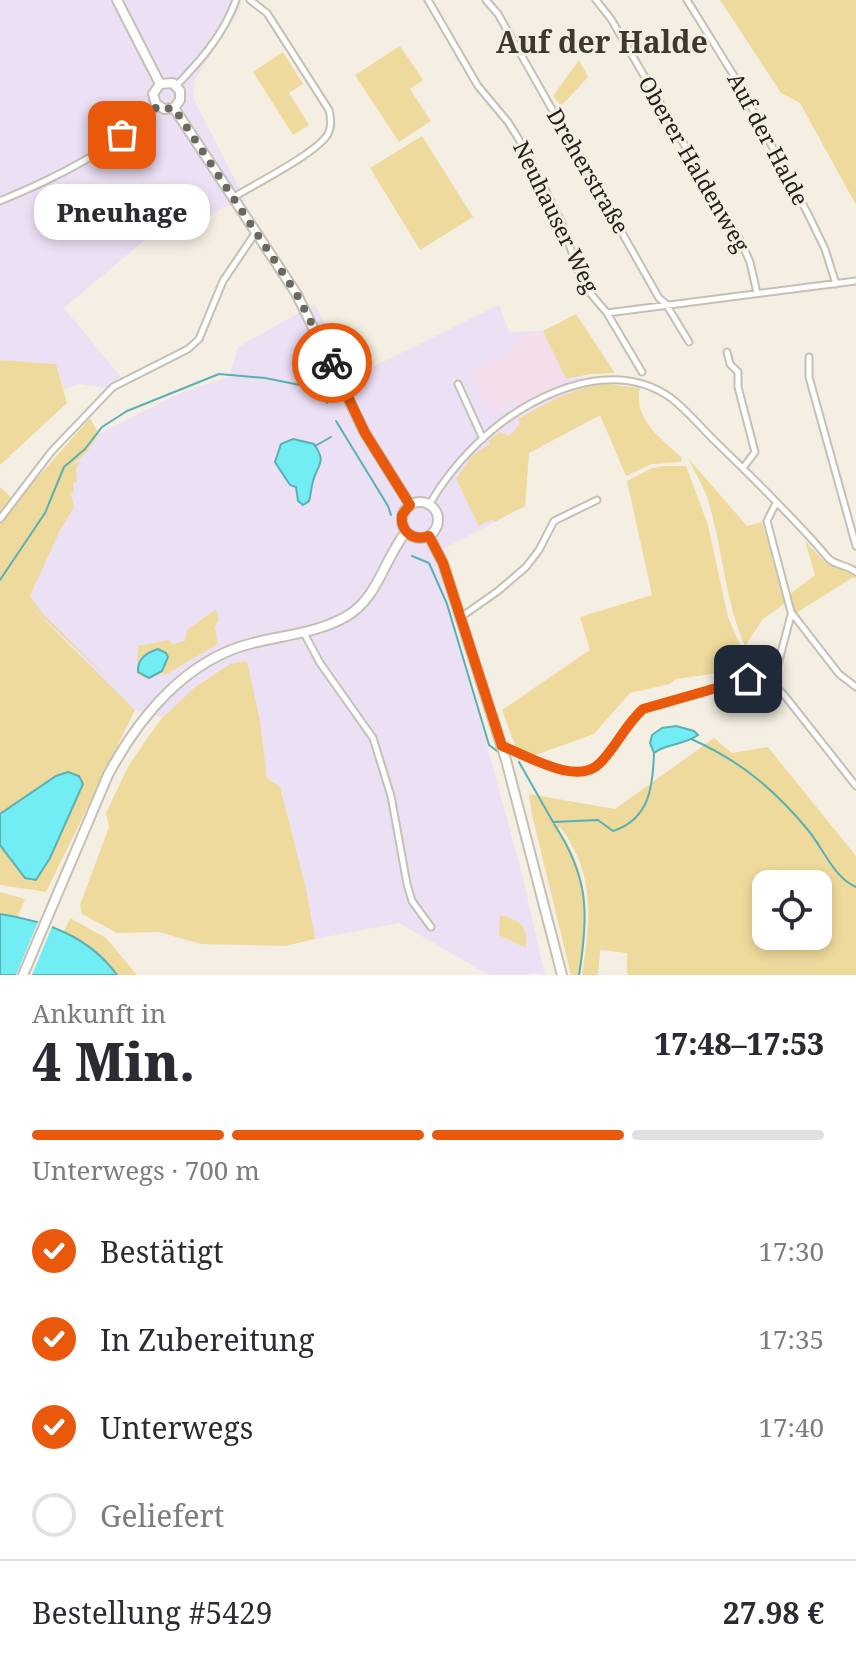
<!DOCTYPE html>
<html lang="de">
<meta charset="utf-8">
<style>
body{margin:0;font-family:"Noto Serif",serif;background:#f2f2f3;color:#2b2b33;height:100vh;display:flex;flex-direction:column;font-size:30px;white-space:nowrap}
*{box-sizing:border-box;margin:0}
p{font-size:26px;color:#7c7c81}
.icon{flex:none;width:44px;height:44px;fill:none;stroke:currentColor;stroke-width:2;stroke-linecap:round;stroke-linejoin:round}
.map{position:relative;height:975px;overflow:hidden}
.drawer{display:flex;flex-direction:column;background:#fff;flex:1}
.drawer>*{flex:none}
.tools{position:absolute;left:752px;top:870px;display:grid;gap:16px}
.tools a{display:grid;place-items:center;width:80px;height:80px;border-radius:16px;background:#fff;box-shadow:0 4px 12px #0003;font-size:40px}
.pin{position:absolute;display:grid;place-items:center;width:68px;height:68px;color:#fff;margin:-34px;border-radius:16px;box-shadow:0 4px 12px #0006}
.courier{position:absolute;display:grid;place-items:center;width:80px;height:80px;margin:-40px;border:6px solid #ea580c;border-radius:50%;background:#fff;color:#222;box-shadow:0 2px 10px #0007}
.bubble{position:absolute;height:56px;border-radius:24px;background:#fff;box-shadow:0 4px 12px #0003;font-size:26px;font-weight:800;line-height:56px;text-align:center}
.head em{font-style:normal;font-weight:800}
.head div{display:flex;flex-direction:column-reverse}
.head{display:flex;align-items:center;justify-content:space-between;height:136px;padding:0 32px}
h1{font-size:52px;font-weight:800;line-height:60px}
.bar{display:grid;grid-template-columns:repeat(4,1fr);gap:12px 8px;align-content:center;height:96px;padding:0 32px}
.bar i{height:10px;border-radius:6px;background:#e1e1e2}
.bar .selected{background:#ea580c}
.bar p{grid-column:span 4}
.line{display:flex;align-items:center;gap:20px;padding:0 32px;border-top:2px solid #e1e1e2}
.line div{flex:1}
ol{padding:0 32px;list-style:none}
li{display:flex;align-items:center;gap:24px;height:88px}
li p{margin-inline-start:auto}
li .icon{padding:8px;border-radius:50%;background:#ea580c;color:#fff;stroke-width:4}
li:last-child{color:#7c7c81}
li i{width:44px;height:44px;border:4px solid #e1e1e2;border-radius:50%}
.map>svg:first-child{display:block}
.industrial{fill:#ece0f5}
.education{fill:#f5deeb}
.green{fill:#efda9d;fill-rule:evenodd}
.water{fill:#73edf4;stroke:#5ab0b3;stroke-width:2}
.pier{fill:#f4efe2}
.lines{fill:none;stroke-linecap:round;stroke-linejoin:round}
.stream{stroke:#5ab0b3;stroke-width:2}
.street-casing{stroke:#c5c0b3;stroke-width:9}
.secondary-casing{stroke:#c5c0b3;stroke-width:12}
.street{stroke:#fff;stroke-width:5}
.secondary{stroke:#fff;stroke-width:8}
.done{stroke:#6b6861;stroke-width:8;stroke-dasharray:0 14.4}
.route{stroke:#ea580c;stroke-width:10}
.labels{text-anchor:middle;stroke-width:6;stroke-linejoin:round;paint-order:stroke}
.street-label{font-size:22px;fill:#21201b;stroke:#f4efe2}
.district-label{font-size:30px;font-weight:bold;fill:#3d392f;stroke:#f4efe2}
</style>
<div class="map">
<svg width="856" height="975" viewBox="0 0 856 975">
<rect width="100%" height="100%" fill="#f4efe2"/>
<path class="industrial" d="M0,0H241L240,9L195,79L193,98L246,201L224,207L193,227L177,213L64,308L121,377L107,388L79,384L64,389L56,365L0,360Z
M315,304L350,378L499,305L509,332L543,331L566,379L582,376L601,415L529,453L525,506L445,548L436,558L523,878L545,975L531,973L529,975H489L399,923L315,939L306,888L280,787L267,778L260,721L230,664L194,688L163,717L135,710L6,583L68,469L86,453L99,434L180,393L229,377L238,347Z"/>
<path class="education" d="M543,332L566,381L517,405L515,402L491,414L470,372L510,352L523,335Z"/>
<path class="green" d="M720,0H856V205L800,103L781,93Z
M400,46L423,80L410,89L431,121L399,142L355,75Z
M283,52L303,84L289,93L309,125L293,135L253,72Z
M579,60L588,77L561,106L553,96Z
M422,136L473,217L420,250L370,168Z
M576,314L615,373L591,374L566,379L543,331Z
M0,360L56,364L67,403L0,465Z
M607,384L640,388C633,420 661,438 682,458L681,462L652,464L626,476L600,415L529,453L525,506L494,522L492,519L479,526L456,479L473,455L490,444L488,441L500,432L509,436L520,424L518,419C547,403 573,387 607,384Z
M90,418L99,434L86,453L71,466L80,461L76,469L77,482L73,483L74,492L71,493L74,507L60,530L30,596L43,614L114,684L26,602L135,710L46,892L0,885V487L16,502Z
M688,458L747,526L762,522L785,603L763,619L745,646C724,598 723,547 707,497C702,484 694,471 688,458Z
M665,466H686L708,525L728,617L746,659L725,672L676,679L670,684L630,693L594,734L533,756L517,750L502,710L590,650L580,617L652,595L627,481L652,468Z
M805,541C823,559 829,574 856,565V578H852L796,613L790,594L815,575Z
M216,609L219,620L215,627L218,644L165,675L162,673L146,679L137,674L138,646L169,640L173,644L185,641L187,630Z
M247,661L260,721L267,778L280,787L306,888L315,939L285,946L201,944L159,932L117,933L82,914L80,905L109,827L106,813L128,767L145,741L163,717L194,688L230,664Z
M714,738L732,753L768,747L856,856V975H627V953L600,950L598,975H582C590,922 596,873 560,827L558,828C591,876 588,920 580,975H571L532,815L529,794L615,809ZM818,884V936H766V884Z
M0,892L25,899L18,916L0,914Z
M500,915C521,921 528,925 526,948L499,935Z
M70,918L106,938L137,975H117L109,964L64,931Z"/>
<path class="water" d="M293,439L314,444C327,463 318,463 313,481C311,488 311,494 309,501L303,505L298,501L296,487L290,485L275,462L281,444Z
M158,649L166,653L168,657L162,671L149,678L138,672C137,659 146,653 158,649Z
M676,726L694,731L698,735C685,745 664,744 654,753L650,743L652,735L662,728Z
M68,772L79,776L83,784L50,858L36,880L25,878L0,845V814L56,776Z
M0,914C45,921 89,936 117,975H0Z"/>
<path class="pier" d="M40,917L54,922L32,975H16Z"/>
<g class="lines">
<path class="stream" d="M336,421L388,506L391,515
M315,446L331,437
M412,556L429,563L447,604L489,745L497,751
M0,580L45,513L64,467L85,449L102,427L127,411L219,374L265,378L320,389L327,403
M691,739C739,760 774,789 808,830C823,848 834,878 856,887
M519,762L553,822L598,820L613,831C650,819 653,786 654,753
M554,824C589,877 589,914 579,975"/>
<g class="street-casing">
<path id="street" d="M428,0L478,86L508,122L523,146L561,221L580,276L591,294L607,313L642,372
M486,0L498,14L659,298L666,304L689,342
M596,0L611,19L741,242L750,262L757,293
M687,0L739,84L808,214L825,249L836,284
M176,86C201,60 224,34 236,0
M234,197C255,184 317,153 328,134C332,126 331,118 329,110L267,13L250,0
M0,201C56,178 114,149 158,106
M607,313L856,281
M727,352L730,364L738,372V387L755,452L743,468
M809,357V377L856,546
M458,384L483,439
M776,503L767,521L791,612L839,674L856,687
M429,505C453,463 491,425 532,403C575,380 628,367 671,398C688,411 703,430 719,445C748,473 777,502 805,532C813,540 821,550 829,559C837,566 848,565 856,572
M0,519L51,452L113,387L188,349L199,339L223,281L256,232
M461,617L498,591L526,567L539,550L554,521L597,500
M304,633L320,663L373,738L391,796L407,884L412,901L431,927
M773,683L791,615
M502,746C527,755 577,787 600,763C616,746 625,725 643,709L763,674L785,696L856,786"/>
</g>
<g class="secondary-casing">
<path id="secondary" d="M117,0L160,84
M160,84L153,94L156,104L164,109L174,108
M160,84L173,83L180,91V100L174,108
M174,108L296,293L365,433L410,505
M402 520a18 18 0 1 1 36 0a18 18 0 1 1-36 0Z
M429,536L443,563L506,760L562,975
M23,975L108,775C139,717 186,659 253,643C284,635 318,633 347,616C378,598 384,559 406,532"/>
</g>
<use href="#street" class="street"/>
<use href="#secondary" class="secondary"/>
</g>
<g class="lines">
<path class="done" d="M122,135L158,106L164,109L174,108L296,293L332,363"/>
<path class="route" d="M332,363L365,433L410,505L402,515C400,531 413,542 429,536L443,563L502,746C527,755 577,787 600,763C617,746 625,725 643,709L748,679"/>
</g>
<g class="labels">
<g class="street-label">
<text transform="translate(768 139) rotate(62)" y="8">Auf der Halde</text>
<text transform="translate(694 164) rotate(60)" y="8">Oberer Haldenweg</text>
<text transform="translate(588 171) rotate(60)" y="8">Dreherstraße</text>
<text transform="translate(556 217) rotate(64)" y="8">Neuhauser Weg</text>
</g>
<g class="district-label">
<text x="602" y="53">Auf der Halde</text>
</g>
</g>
</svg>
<div class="tools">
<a><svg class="icon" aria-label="locate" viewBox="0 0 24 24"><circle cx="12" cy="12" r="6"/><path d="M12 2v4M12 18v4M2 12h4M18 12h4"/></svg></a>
</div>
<div class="pin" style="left:122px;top:135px;background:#ea580c"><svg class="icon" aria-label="bag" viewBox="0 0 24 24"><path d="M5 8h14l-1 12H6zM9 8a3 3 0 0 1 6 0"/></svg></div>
<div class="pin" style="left:748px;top:679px;background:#1f2937"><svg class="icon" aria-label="home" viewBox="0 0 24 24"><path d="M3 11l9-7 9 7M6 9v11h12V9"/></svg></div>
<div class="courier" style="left:332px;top:363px"><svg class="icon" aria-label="bike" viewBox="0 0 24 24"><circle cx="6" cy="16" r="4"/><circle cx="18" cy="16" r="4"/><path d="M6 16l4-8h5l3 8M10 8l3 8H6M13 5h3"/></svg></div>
<div class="bubble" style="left:34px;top:184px;width:176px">Pneuhage</div>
</div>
<section class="drawer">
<div class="head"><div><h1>4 Min.</h1><p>Ankunft in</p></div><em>17:48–17:53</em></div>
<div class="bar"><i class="selected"></i><i class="selected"></i><i class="selected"></i><i></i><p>Unterwegs · 700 m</p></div>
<ol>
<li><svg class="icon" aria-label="check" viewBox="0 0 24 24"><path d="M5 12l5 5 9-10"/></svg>Bestätigt<p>17:30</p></li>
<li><svg class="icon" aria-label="check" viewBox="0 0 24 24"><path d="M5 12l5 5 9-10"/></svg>In Zubereitung<p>17:35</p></li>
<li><svg class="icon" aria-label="check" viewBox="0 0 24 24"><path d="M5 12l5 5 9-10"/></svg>Unterwegs<p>17:40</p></li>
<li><i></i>Geliefert</li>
</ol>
<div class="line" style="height:104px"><div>Bestellung #5429</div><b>27.98 €</b></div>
</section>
